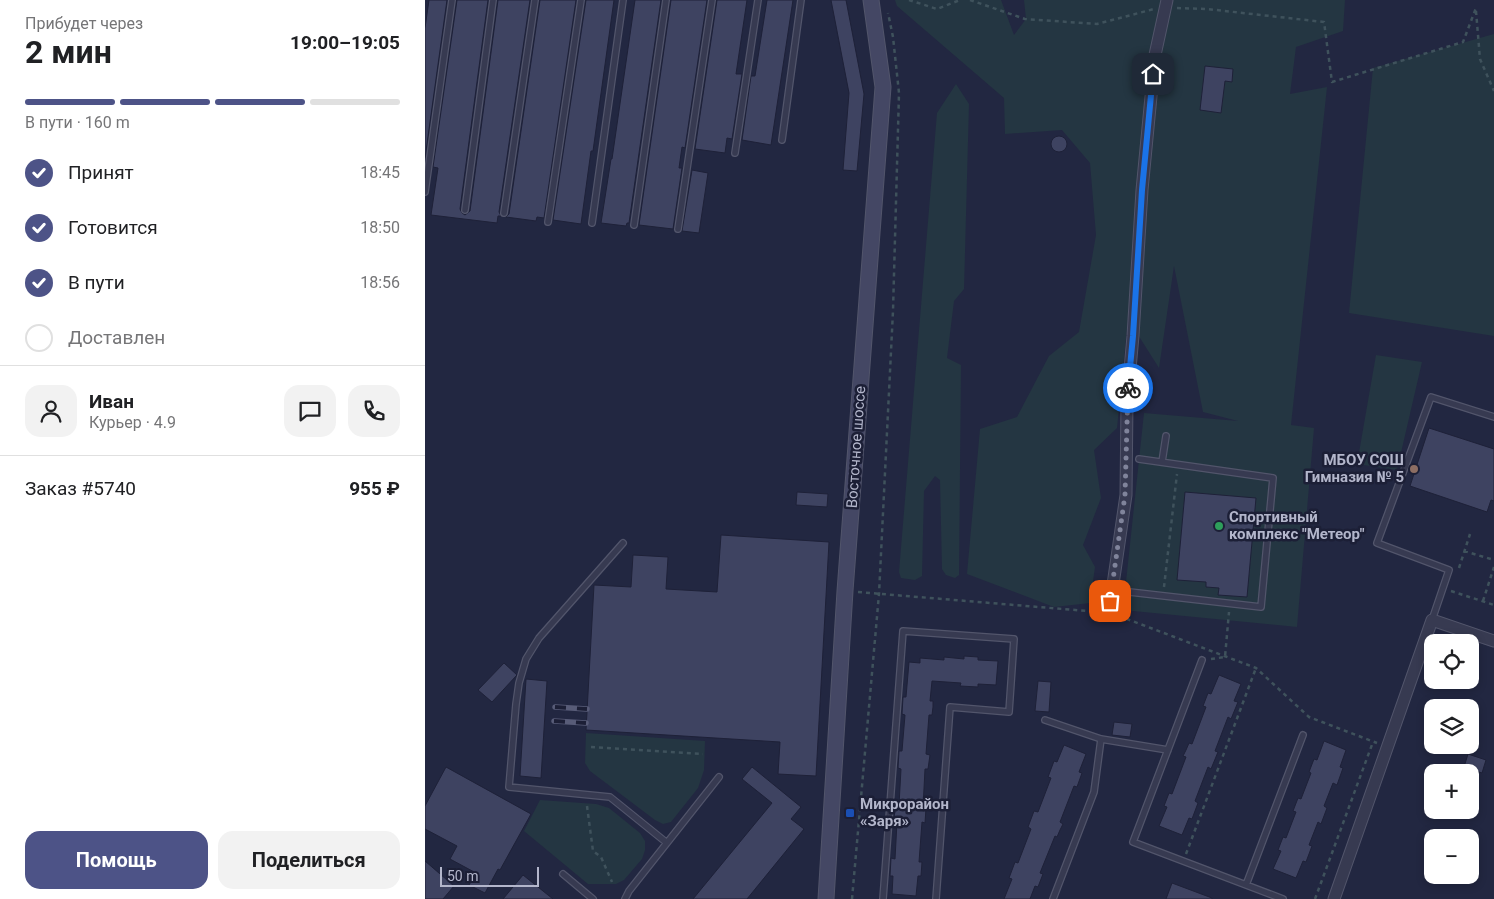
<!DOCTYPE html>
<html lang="ru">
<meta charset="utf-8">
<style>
body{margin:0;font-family:Roboto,sans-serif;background:#f2f2f2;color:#202124;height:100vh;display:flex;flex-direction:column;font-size:19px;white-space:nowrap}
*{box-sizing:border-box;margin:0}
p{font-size:16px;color:#757577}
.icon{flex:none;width:28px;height:28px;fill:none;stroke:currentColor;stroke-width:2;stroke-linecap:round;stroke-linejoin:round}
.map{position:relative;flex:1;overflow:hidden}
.panel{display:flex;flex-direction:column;background:#fff;width:425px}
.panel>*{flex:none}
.buttons{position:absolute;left:999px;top:634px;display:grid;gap:10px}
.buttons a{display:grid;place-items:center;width:55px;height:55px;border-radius:10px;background:#fff;box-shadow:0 2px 8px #0003;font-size:25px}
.scale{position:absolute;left:15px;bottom:12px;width:99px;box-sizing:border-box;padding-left:5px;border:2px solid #b3b6cb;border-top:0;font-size:14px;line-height:18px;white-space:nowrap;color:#b3b6cb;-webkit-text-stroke:4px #1c1f36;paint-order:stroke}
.pin{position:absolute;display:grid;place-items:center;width:42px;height:42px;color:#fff;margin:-21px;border-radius:10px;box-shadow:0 2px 8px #0006}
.courier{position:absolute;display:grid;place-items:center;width:50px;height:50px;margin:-25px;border:4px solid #1a73e8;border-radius:50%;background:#fff;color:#222;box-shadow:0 1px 6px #0007}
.overview em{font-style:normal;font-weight:700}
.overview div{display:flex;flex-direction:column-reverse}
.overview{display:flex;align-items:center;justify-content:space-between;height:85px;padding:0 25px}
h1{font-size:32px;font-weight:700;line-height:38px}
.bar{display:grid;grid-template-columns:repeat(4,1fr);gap:8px 5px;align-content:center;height:60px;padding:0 25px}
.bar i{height:6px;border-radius:4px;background:#e0e0e0}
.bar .active{background:#4d5387}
.bar p{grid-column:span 4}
.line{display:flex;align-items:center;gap:12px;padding:0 25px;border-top:1px solid #e0e0e0}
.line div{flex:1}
.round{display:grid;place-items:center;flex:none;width:52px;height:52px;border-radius:15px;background:#f2f2f2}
ol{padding:0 25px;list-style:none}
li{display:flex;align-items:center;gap:15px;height:55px}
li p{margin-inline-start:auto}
li .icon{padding:5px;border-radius:50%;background:#4d5387;color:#fff;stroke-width:4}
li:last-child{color:#757577}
li i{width:28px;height:28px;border:2px solid #e0e0e0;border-radius:50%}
.cta{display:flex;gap:10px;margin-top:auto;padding:10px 25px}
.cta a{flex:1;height:58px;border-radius:15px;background:#4d5387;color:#fff;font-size:20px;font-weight:700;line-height:58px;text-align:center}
.cta a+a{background:#f2f2f2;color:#202124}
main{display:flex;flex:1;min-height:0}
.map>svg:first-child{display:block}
.green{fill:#243642}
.building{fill:#3e4361;stroke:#1e2138}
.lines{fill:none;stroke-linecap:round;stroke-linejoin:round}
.lane-casing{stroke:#52556b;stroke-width:8}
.street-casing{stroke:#52556b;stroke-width:13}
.secondary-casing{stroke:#52556b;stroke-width:17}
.path{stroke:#3f525c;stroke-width:2.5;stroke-dasharray:4 4;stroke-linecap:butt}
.lane{stroke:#373a51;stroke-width:5.5}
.street{stroke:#373a51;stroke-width:11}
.secondary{stroke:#444764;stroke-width:15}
.rail-casing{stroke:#585c78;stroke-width:5.5}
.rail{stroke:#1c1f36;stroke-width:4;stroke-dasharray:11;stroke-linecap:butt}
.done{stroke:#80849b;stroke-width:5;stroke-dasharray:0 9}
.route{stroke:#1a73e8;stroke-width:6}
.education-dot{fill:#8d6e63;stroke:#1c1f36;stroke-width:2}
.leisure-dot{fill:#2e9e5b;stroke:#1c1f36;stroke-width:2}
.transit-dot{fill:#1a4fb4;stroke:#1c1f36;stroke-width:2}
.labels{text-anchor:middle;stroke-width:5;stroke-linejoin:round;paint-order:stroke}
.street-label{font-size:15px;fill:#b3b6cb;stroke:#1c1f36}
.poi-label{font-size:15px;font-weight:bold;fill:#b3b6cb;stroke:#1c1f36;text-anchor:start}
</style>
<main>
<section class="panel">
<div class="overview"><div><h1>2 мин</h1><p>Прибудет через</p></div><em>19:00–19:05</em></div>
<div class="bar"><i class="active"></i><i class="active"></i><i class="active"></i><i></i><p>В пути · 160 m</p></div>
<ol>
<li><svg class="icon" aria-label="check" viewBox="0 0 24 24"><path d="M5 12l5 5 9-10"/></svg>Принят<p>18:45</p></li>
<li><svg class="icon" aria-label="check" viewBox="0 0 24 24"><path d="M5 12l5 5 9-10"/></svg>Готовится<p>18:50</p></li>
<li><svg class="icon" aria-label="check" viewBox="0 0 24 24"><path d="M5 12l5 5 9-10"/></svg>В пути<p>18:56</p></li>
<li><i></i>Доставлен</li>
</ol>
<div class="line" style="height:90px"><a class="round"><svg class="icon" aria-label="person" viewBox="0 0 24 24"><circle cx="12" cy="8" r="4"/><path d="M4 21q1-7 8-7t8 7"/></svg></a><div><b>Иван</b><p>Курьер · 4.9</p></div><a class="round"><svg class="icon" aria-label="chat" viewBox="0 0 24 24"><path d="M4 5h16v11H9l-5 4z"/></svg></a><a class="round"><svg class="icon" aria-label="phone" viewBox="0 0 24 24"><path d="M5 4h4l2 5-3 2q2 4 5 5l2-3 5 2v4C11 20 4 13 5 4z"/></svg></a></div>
<div class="line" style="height:65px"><div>Заказ #5740</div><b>955 ₽</b></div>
<div class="cta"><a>Помощь</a><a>Поделиться</a></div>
</section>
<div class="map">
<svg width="1069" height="899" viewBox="0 0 1069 899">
<rect width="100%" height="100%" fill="#222741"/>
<path class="green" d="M470,0H576L589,35L601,19L599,0H920L918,31L871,47L865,94L902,87L866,425L889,428L872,627L698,610L719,413L813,421L778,412L749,266L734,368L703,319L692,428L669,450L676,498L658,545L670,567L665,603L629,607L542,574L555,429L592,417L624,356L654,332L671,235L665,163L637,130L580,134L579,98L472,6Z
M1069,34V336L924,313L948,68Z
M531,84L544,104L539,289L529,301L522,358L536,365L534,575L530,578L521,575L517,569L515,480L510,476L499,491L497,576L490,580L476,578L474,572L512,113Z
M951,355L997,362L972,470L932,464Z
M161,733L280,741L279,770L273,788L246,822L238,824L230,820L165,771L160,763Z
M115,800L171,804L184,808L215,833L220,841V850L217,859L199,880L191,884H163L99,831Z"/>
<path class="building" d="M4,0H22L0,158V28Z
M32,0H63L35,209L37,213L40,215L45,211L73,0H105L74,212L76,216H73L72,223L6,215L13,168L8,167Z
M115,0H151L119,218L112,217L111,221L81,217L84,214Z
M161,0H189L168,151H166L156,224L128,220Z
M210,0H236L204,223H202L201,226L176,223L186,159H187Z
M246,0H282L260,148L257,147L254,168H257L248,229L214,225Z
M292,0H322L311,74H317L307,139L302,138L300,153L270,149Z
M342,0H368L346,145L317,140L326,76H330Z
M406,0H421L439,94L432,171L418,170L424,93Z
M780,66L808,69L807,82L800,81L796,113L775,110Z
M626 144a8 8 0 1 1 16 0a8 8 0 1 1-16 0Z
M267,170L283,173L274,233L257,231Z
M1004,428L1069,449V501L1066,500L1062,512L985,486Z
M372,492L403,494L402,507L371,505Z
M760,492L831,498L822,597L793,595L794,588L781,587V582L752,580Z
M296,535L404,542L391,776L353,774L355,742L161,730L169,585L206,587L208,555L243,557L241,589L292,592Z
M539,656L553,657V660L573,661L571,685L553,684V687L535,686L536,683L507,681L505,701H508V707L507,715H504L501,754L505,755L503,769H500L498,808H501L500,823L497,822L494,862H497L496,876H493L491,896L467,894L468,876H465L466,858L470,859L472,822H469L470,805H474L476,769L473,768L474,751H477L480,715L477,714L478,697H481L484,662L495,663V658L519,660V657L539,659Z
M79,663L92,675L91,676L67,702L53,690Z
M794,675L816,684L809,701L813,702L806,719L803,717L790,751L793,752L786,769L783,767L770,801L773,803L767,819L764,818L757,835L734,826L742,807L739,806L744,793L747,794L761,757L758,756L761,750L764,743L767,744L781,707L778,706L783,693L786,694Z
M101,679L122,681L116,778L95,776Z
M613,681L626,682L624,712L610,711Z
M689,722L707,724L705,737L687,735Z
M899,741L921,750L915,767L918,768L912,785L908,783L899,806L902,808L896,824L893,822L884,845L887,846L881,862L878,861L871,878L848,869L856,851L853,850L858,837L861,838L871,812L868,811L873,798L876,799L886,773L884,772L889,759L892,760Z
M639,745L661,754L654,772L657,773L652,787L649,786L635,822L638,824L635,830L632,837L630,836L615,873L618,874L613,887L610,886L605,899H579L587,879L584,878L590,862L593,863L606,829L603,827L609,811L613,812L626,778L623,777L629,761L632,762Z
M1043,754L1061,760L1057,773L1039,767Z
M21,767L106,814L75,870L73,869L60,893L44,885L51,873L25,859L32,846L0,829V806Z
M327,767L376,807L366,819L379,829L322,899H268L347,803L317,779Z
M0,861L29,886L18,899H0Z
M98,875L128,899H78Z
M747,883L787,898V899H741Z"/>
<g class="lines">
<g class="lane-casing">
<path id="lane" d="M357,140L376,0
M310,153L333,0
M0,192L27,0
M40,210L68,0
M79,213L110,0
M123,222L156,0
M167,223L198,0
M209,225L241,0
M253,229L287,0
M737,462L741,436
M198,543L114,638L101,659L94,683L91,704L84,787L185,797L242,843
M687,590L836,607L848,478L714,459
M1007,620L1024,570L952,543L1006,397L1069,417
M777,660L708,842L858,899
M620,720L676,739L743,750
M138,874L168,899
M821,885L878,735
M200,899L204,891L294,777
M458,899L478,631L589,639L584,712L525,707L511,899
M628,899L669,792L676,739"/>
</g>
<g class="street-casing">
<path id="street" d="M684,612L701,495L702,402L708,336L717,190L730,55L742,0
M909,899L1007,620L1069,641"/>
</g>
<g class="secondary-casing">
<path id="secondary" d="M401,899L420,591L458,87L446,0"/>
</g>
<path class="path" d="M484,0L512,9L535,0
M545,0L600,19L672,24L729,9
M752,8L782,9L899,22L907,82L1038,42L1051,8
M1051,11L1055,59L1069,91
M1039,551L1069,560
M1034,568L1045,534
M739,587L752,474
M1026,591L1069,605
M433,592L674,612
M1058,601L1069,567
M694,616L831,668L884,717L952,743
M786,659L800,657L804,612
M166,747L278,754
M162,806L168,851L176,857L187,882
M761,854L831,668
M427,899L454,594L468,311L474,93L468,37L463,13
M890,899L948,742"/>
<use href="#lane" class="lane"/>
<use href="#street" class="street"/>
<use href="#secondary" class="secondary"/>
<g class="rail-casing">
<path id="rail" d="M130,707L162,709
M129,721L161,723"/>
</g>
<use href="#rail" class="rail"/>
</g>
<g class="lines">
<path class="done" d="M685,601L700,495L703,388"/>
<path class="route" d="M703,388L708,336L717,190L728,74"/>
</g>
<circle class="education-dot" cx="989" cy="469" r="5"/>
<circle class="leisure-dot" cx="794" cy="526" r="5"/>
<rect class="transit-dot" x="420" y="808" width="10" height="10" rx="2.5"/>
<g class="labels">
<g class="street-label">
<text transform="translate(431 447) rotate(-86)" y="5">Восточное шоссе</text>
</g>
<g class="poi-label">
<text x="979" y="465" text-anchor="end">МБОУ СОШ<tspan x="979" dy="17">Гимназия № 5</tspan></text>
<text x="804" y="522">Спортивный<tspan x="804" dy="17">комплекс "Метеор"</tspan></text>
<text x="435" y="809">Микрорайон<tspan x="435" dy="17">«Заря»</tspan></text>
</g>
</g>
</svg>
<div class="buttons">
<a><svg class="icon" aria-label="locate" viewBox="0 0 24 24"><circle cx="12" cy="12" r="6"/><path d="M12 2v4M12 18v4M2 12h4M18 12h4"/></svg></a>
<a><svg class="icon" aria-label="layers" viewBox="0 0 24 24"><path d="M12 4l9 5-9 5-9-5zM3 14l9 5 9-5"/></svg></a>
<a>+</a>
<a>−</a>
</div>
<div class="scale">50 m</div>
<div class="pin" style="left:685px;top:601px;background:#ea580c"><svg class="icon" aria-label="bag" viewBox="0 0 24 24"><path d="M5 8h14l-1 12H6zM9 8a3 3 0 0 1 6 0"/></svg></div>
<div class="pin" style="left:728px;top:74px;background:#1f2937"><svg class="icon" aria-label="home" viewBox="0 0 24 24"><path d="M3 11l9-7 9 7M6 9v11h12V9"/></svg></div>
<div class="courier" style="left:703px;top:388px"><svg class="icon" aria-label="bike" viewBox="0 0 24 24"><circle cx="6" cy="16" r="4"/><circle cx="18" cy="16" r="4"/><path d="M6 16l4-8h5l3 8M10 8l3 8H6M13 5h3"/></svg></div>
</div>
</main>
